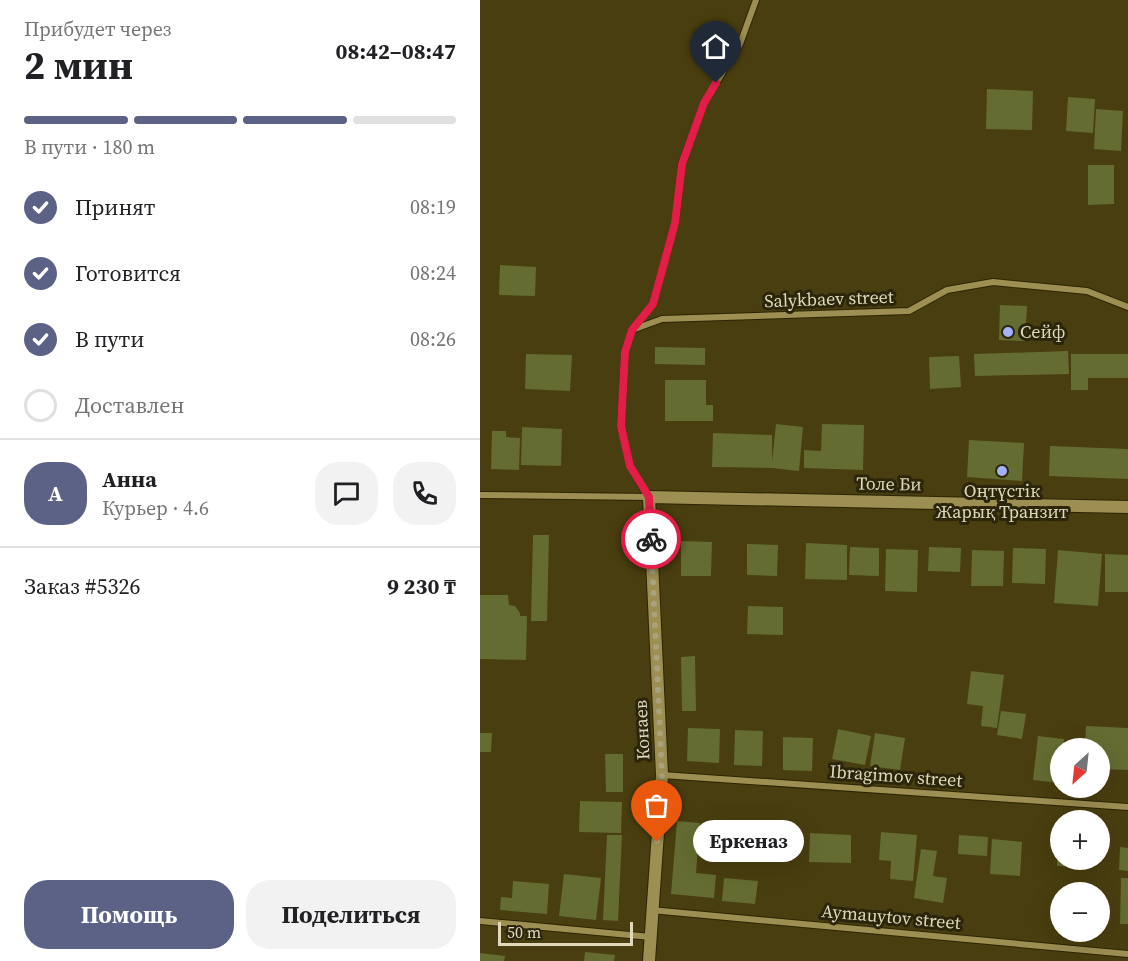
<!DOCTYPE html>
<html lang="ru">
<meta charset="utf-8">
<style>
body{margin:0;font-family:"Source Serif 4",serif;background:#f2f2f2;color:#202124;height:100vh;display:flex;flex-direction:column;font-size:22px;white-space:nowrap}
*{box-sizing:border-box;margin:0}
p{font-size:20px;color:#757577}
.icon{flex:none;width:33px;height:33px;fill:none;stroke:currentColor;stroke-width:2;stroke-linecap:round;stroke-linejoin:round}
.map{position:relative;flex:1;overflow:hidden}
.drawer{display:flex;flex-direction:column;background:#fff;width:480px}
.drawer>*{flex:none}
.needle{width:39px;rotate:207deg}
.controls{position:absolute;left:570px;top:738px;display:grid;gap:12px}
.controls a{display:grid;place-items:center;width:60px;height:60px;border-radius:50%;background:#fff;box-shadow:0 6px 24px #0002;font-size:30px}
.scale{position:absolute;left:18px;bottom:15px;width:135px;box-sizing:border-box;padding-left:6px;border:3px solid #dfd8ba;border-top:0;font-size:16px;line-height:21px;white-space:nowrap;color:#dfd8ba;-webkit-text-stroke:4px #2b250c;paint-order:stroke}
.pin{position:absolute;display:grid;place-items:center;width:51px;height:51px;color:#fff;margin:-62px -26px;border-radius:50% 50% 50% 0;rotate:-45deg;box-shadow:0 0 6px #0007}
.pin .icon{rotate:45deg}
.courier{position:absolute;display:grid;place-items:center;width:60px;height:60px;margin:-30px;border:4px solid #e11d48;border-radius:50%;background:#fff;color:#222;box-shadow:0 2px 8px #0007}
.bubble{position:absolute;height:42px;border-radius:21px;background:#fff;box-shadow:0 6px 24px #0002;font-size:20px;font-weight:700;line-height:42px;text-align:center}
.headline em{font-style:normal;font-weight:700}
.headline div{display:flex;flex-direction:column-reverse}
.headline{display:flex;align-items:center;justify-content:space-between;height:102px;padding:0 24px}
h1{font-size:39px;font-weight:700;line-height:45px}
.bar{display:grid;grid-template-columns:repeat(4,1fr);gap:9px 6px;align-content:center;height:72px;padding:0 24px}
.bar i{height:8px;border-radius:4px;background:#e0e0e0}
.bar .active{background:#5b6285}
.bar p{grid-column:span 4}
.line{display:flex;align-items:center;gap:15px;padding:0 24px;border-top:2px solid #e0e0e0}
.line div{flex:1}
.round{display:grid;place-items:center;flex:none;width:63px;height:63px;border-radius:24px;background:#f2f2f2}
ol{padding:0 24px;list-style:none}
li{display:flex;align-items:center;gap:18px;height:66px}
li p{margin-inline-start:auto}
li .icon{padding:6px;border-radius:50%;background:#5b6285;color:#fff;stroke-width:4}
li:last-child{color:#757577}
li i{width:33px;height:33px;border:3px solid #e0e0e0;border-radius:50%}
.cta{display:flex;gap:12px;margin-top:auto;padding:12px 24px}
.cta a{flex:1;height:69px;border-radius:24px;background:#5b6285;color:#fff;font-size:24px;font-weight:700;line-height:69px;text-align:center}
.cta a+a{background:#f2f2f2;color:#202124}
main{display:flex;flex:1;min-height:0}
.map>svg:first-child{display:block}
.building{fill:#646c32}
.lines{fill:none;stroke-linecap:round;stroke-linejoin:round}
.street-casing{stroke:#2c2505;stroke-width:8}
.secondary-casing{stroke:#2c2505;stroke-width:14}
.street{stroke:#9d8e52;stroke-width:6}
.secondary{stroke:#9d8e52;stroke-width:12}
.done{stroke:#aaa27e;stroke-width:6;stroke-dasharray:0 10.8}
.route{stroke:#e11d48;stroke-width:8}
.poi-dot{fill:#a4b1fc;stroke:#2b250c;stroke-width:2}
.labels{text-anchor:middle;stroke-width:6;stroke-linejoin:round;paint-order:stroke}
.street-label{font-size:18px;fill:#dfd8ba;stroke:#2b250c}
.poi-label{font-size:18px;fill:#dfd8ba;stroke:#2b250c;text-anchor:start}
</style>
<main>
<section class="drawer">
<div class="headline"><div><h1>2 мин</h1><p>Прибудет через</p></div><em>08:42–08:47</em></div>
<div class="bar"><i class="active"></i><i class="active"></i><i class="active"></i><i></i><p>В пути · 180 m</p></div>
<ol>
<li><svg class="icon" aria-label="check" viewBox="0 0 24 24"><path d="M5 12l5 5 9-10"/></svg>Принят<p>08:19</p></li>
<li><svg class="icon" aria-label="check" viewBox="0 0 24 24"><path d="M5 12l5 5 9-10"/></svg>Готовится<p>08:24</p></li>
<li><svg class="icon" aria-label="check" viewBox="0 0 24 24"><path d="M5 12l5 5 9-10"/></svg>В пути<p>08:26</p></li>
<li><i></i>Доставлен</li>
</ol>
<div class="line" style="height:108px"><b class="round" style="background:#5b6285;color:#fff">А</b><div><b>Анна</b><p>Курьер · 4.6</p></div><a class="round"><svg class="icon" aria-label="chat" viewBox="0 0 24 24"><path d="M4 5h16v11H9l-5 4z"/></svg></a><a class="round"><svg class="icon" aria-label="phone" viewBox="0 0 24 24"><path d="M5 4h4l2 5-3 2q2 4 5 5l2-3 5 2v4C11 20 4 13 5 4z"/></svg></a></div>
<div class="line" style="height:78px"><div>Заказ #5326</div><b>9 230 ₸</b></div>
<div class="cta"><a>Помощь</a><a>Поделиться</a></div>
</section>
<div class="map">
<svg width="648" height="961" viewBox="0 0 648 961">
<rect width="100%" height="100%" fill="#493e0f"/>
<path class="building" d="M507,89L553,91L552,130L506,129Z
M588,97L615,99L613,133L586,131Z
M616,109L643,111L641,151L614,149Z
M608,165H634V204L608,205Z
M20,265L56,267L55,296L19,295Z
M520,305L547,306L545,341L519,340Z
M175,347L225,348V365L175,364Z
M588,351L589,374L495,376L494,354Z
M46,354L92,355L90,391L45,389Z
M591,354H648V378H608V390H591Z
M479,356L481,387L450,389L449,357Z
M185,380H226V405H233V421H185Z
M296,424L323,427L319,471L292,468L232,467L233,433L292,435V462Z
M342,424L384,425L383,470L324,468V450L341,451Z
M42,427L82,429L81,466L41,465Z
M12,431H26V437L40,438L39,470L11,469Z
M489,440L544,443L542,481L487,477Z
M570,446L648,449V479L569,476Z
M53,535H69L67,621H51Z
M201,541L232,542L231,576H201Z
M326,543L367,545V580L325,579Z
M267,544L298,545L297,576L267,575Z
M370,547L399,548V576L369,575Z
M449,547L481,548L480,572L448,571Z
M533,548L566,549L565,584L532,583Z
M406,549L438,550L437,592L405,591Z
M492,550L524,551L523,586H491Z
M578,550L622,554L618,606L574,603Z
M625,554L648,555V592H625Z
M0,595H28L29,605L35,606L40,613V616H47L46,660L0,659Z
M268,606L303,607V635L267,634Z
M215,656L216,711H202L201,657Z
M491,671L524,675L517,728L501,726L503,706L487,704Z
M521,711L546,714L542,739L517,735Z
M606,726L648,728V770L620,769V748H605Z
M208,728L240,729L239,763L207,761Z
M358,729L391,736L385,765L352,759Z
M255,730L283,731L282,766L254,765Z
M0,733H12L11,752H0Z
M395,733L425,738L420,770L390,766Z
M558,736L584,739L583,748H580L579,783L553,780Z
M303,737L333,738L332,771L303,770Z
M125,754H143V792H126Z
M100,801L142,802L141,833L99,832Z
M197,821L220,823L216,873L236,875L234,898L191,894Z
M401,832L437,835L433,881L410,879L411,861L399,860Z
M330,833L371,835V863L329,862Z
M127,835H142L138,921L123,920Z
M479,835L508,837L507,856L478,854Z
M512,839L542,842L540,876L510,874Z
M578,841H580V860H605V867L577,866Z
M640,847L648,848V871L639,870Z
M441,849L457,851L453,876L467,878L463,903L434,898Z
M84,874L121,878L116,920L79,916Z
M244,878L278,881L275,904L242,901Z
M641,878H648V924H640Z
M33,881L69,884L67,914L20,910L21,897L32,898Z
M105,952L135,955L134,961H104Z
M0,953L25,956L24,961H0Z"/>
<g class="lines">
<g class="street-casing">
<path id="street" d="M152,330L182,319L429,311L467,290L513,282L607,291L648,307
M0,495L169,497
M168,497L150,466L141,426L145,352L152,330L173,304L195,223L202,163L224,103L260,44L276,0
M182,775L648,807
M171,910L648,954
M0,921L171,937"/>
</g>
<g class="secondary-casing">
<path id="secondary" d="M169,961L182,775L169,497L648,507"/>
</g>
<use href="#street" class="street"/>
<use href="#secondary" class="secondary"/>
</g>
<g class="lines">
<path class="done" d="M171,539L182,775L177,842"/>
<path class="route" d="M171,539L169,497L150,466L141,426L145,352L152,330L173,304L195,223L202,164L224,103L236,83"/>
</g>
<g class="poi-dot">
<circle cx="528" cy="332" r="6"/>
<circle cx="522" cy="471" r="6"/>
</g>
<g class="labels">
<g class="street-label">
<text transform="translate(349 299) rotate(-2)" y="6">Salykbaev street</text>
<text transform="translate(409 484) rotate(1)" y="6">Толе Би</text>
<text transform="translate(162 730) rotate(-93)" y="6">Конаев</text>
<text transform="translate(416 776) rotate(4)" y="6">Ibragimov street</text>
<text transform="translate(411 917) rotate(5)" y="6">Aymauytov street</text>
</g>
<g class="poi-label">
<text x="540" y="338">Сейф</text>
<text x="522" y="497" text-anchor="middle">Оңтүстік<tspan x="522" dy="21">Жарық Транзит</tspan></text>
</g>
</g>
</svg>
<div class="controls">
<a><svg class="needle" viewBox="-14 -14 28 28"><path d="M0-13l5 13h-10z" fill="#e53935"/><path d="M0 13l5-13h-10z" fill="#757577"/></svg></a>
<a>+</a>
<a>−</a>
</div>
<div class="scale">50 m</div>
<div class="pin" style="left:177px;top:842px;background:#ea580c"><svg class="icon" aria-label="bag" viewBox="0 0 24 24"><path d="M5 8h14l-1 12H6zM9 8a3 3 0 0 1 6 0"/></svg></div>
<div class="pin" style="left:236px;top:83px;background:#1f2937"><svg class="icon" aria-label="home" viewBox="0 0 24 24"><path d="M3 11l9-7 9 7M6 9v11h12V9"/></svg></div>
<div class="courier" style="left:171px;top:539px"><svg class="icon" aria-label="bike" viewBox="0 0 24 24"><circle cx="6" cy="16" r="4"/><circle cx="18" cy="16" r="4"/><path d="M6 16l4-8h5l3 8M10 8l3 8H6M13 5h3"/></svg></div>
<div class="bubble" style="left:213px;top:820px;width:111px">Еркеназ</div>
</div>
</main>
